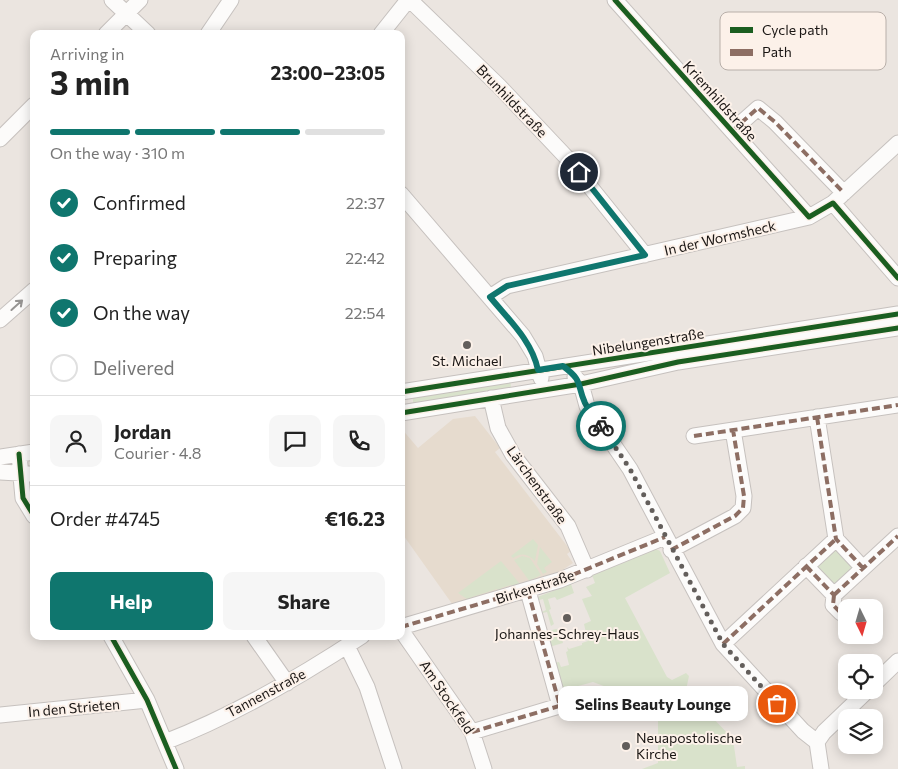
<!DOCTYPE html>
<meta charset="utf-8">
<style>
body{margin:0;font-family:Commissioner,sans-serif;background:#f6f6f6;color:#222;height:100vh;display:flex;flex-direction:column;font-size:19px;white-space:nowrap}
*{box-sizing:border-box;margin:0}
p{font-size:16px;color:#767676}
.icon{flex:none;width:28px;height:28px;fill:none;stroke:currentColor;stroke-width:2;stroke-linecap:round;stroke-linejoin:round}
.map{position:relative;flex:1;overflow:hidden}
.sheet{position:absolute;left:30px;top:30px;width:375px;height:610px;display:flex;flex-direction:column;background:#fff;border-radius:10px;box-shadow:0 2px 12px #0003}
.sheet>*{flex:none}
.needle{width:32px;rotate:175deg}
.fabs{position:absolute;left:838px;top:599px;display:grid;gap:10px}
.fabs a{display:grid;place-items:center;width:45px;height:45px;border-radius:10px;background:#fff;box-shadow:0 2px 12px #0003;font-size:25px}
.pin{position:absolute;display:grid;place-items:center;width:42px;height:42px;color:#fff;margin:-21px;border:2px solid #fff;border-radius:50%;box-shadow:0 1px 5px #0007}
.courier{position:absolute;display:grid;place-items:center;width:50px;height:50px;margin:-25px;border:4px solid #0f766e;border-radius:50%;background:#fff;color:#222;box-shadow:0 1px 6px #0007}
.bubble{position:absolute;height:35px;border-radius:10px;background:#fff;box-shadow:0 2px 12px #0003;font-size:16px;font-weight:700;line-height:35px;text-align:center}
.summary em{font-style:normal;font-weight:700}
.summary div{display:flex;flex-direction:column-reverse}
.summary{display:flex;align-items:center;justify-content:space-between;height:85px;padding:0 20px}
h1{font-size:32px;font-weight:700;line-height:38px}
.bar{display:grid;grid-template-columns:repeat(4,1fr);gap:8px 5px;align-content:center;height:60px;padding:0 20px}
.bar i{height:6px;border-radius:4px;background:#e0e0e0}
.bar .current{background:#0f766e}
.bar p{grid-column:span 4}
.line{display:flex;align-items:center;gap:12px;padding:0 20px;border-top:1px solid #e0e0e0}
.line div{flex:1}
.round{display:grid;place-items:center;flex:none;width:52px;height:52px;border-radius:10px;background:#f6f6f6}
ol{padding:0 20px;list-style:none}
li{display:flex;align-items:center;gap:15px;height:55px}
li p{margin-inline-start:auto}
li .icon{padding:5px;border-radius:50%;background:#0f766e;color:#fff;stroke-width:4}
li:last-child{color:#767676}
li i{width:28px;height:28px;border:2px solid #e0e0e0;border-radius:50%}
.primary-button{display:flex;gap:10px;margin-top:auto;padding:10px 20px}
.primary-button a{flex:1;height:58px;border-radius:10px;background:#0f766e;color:#fff;font-size:20px;font-weight:700;line-height:58px;text-align:center}
.primary-button a+a{background:#f6f6f6;color:#222}
.map>svg:first-child{display:block}
.education{fill:#e6dbce}
.green{fill:#d9e2cb}
.lines{fill:none;stroke-linecap:round;stroke-linejoin:round}
.minor-casing{stroke:#c6c1be;stroke-width:17}
.minor{stroke:#fcfbfa;stroke-width:15}
.quiet{stroke:#8d6e63;stroke-width:4;stroke-dasharray:8 4;stroke-linecap:butt}
.cycleway-casing{stroke:#fcf1e9;stroke-width:8}
.cycleway{stroke:#1b5e20;stroke-width:5}
.oneway{stroke:#969492}
.done{stroke:#635e5b;stroke-width:5;stroke-dasharray:0 9}
.route{stroke:#0f766e;stroke-width:6}
.poi-dot{fill:#635e5b;stroke:#fcf1e9;stroke-width:2}
.labels{text-anchor:middle;stroke-width:4;stroke-linejoin:round;paint-order:stroke}
.street-label{font-size:14px;fill:#1a1614;stroke:#fcf1e9}
.poi-label{font-size:14px;fill:#1a1614;stroke:#fcf1e9}
.key{fill:#fcf1e9;stroke:#b8afa9;stroke-width:1}
.key-label{font-size:14px;fill:#1a1614}
</style>
<div class="map">
<svg width="898" height="769" viewBox="0 0 898 769">
<rect width="100%" height="100%" fill="#ebe5e0"/>
<path class="education" d="M475,416L500,448L495,452L571,551L567,554L573,563L564,569L567,573L455,608L401,532V428L418,448L453,419Z"/>
<path class="green" d="M510,378L511,388L414,409L412,393Z
M533,539L538,545L535,561C528,554 522,552 513,558L511,556Z
M540,547L552,562L544,568L547,572L543,574L537,564Z
M652,547L660,551L670,573L625,598L667,677L672,680L686,673L689,676L686,690L733,739L737,767L745,766V769H642L658,763V697L615,708L609,688L593,682L571,688L573,697L565,700L553,663L559,662L561,667L569,665L566,652L568,651L567,647L569,649L582,645V643L588,641L584,624L591,621L582,599L592,596L586,587L595,583L592,575L611,568L610,564L616,562L618,565L633,559L632,556L636,554L638,557L653,550Z
M834,548L855,569L834,590L813,567Z
M522,556L530,558L541,575L531,580L533,586L514,560Z
M501,561L524,589L516,591L511,585L501,588L505,594L502,595L497,589L472,597L476,602L473,603L458,593Z
M571,584L574,593L557,600L555,597L548,599L551,609L549,610L554,624L551,626L547,612L538,614L546,610L543,599L535,601V598Z
M556,629L560,630L563,643L549,647L544,632Z"/>
<g class="lines">
<g class="minor-casing">
<path id="minor" d="M112,0L148,34
M410,0L499,86L567,158L645,255
M615,0L809,217
M106,34L140,0
M208,34L231,0
M381,34L408,0
M732,131L758,108L775,122L844,193
M0,139L34,105
M401,194L523,336L535,356L541,378
M833,203L898,278
M490,297L507,286L809,217L833,203L898,143
M0,320L34,290
M575,377L581,384L587,406L630,469L723,644L803,731L817,742L821,769
M401,392L898,314
M491,398L498,428L513,455L568,526L587,570
M401,413L581,384L678,362L898,328
M817,417L836,539L863,568
M694,436L898,405
M19,454L23,498L34,516
M0,457L34,452
M0,472L34,474
M671,550L735,516L743,508L744,496L733,430
M806,566L834,595
M528,591L560,706
M834,595L898,536
M834,595L833,605L841,613
M401,627L560,580L665,537
M401,630L472,732L484,769
M111,636L147,700L176,769
M254,636L287,683
M723,644L836,539
M347,646L367,687L394,769
M874,684L898,661
M0,715L147,700
M472,732L586,698L597,700L602,712
M165,742C235,715 300,677 362,636
M817,742L824,732L868,690"/>
</g>
<use href="#minor" class="minor"/>
<path class="quiet" d="M732,131L758,108L775,122L844,193
M817,417L836,539L863,568
M694,436L898,405
M671,550L735,516L743,508L744,496L733,430
M806,566L834,595
M528,591L560,706
M834,595L898,536
M834,595L833,605L841,613
M401,627L560,580L665,537
M723,644L836,539
M472,732L586,698L597,700L602,712"/>
<g class="cycleway-casing">
<path id="cycleway" d="M615,0L809,217L833,203L898,278
M401,392L898,314
M401,413L581,384L678,362L898,328
M19,454L23,498L34,516
M111,636L147,700L176,769"/>
</g>
<use href="#cycleway" class="cycleway"/>
</g>
<defs><path id="oneway-shaft" d="M-6 0H5M1.5-3L5.5 0L1.5 3" fill="none" stroke-width="1.6" stroke-linecap="round" stroke-linejoin="round" transform="scale(1.25)"/></defs>
<use class="oneway" href="#oneway-shaft" transform="translate(17 305) rotate(-42)"/>
<g class="lines">
<path class="done" d="M601,426L630,469L723,644L777,704"/>
<path class="route" d="M579,172L645,255L507,286L490,297C509,320 532,341 538,370L563,366C584,382 576,383 585,403C589,411 596,419 601,426"/>
</g>
<g class="poi-dot">
<circle cx="467" cy="345" r="5"/>
<circle cx="567" cy="618" r="5"/>
<circle cx="626" cy="746" r="5"/>
</g>
<g class="labels">
<g class="street-label">
<text transform="translate(512 101) rotate(46)" y="5">Brunhildstraße</text>
<text transform="translate(720 101) rotate(48)" y="5">Kriemhildstraße</text>
<text transform="translate(720 238) rotate(-13)" y="5">In der Wormsheck</text>
<text transform="translate(648 342) rotate(-9)" y="5">Nibelungenstraße</text>
<text transform="translate(537 485) rotate(54)" y="5">Lärchenstraße</text>
<text transform="translate(535 587) rotate(-18)" y="5">Birkenstraße</text>
<text transform="translate(266 693) rotate(-28)" y="5">Tannenstraße</text>
<text transform="translate(447 697) rotate(56)" y="5">Am Stockfeld</text>
<text transform="translate(74 708) rotate(-5)" y="5">In den Strieten</text>
</g>
<g class="poi-label">
<text x="467" y="366">St. Michael</text>
<text x="567" y="639">Johannes-Schrey-Haus</text>
<text x="636" y="743" text-anchor="start">Neuapostolische<tspan x="636" dy="16">Kirche</tspan></text>
</g>
</g>
<rect x="720" y="12" width="166" height="58" rx="8" class="key"/>
<rect x="730" y="27" width="23" height="6" fill="#1b5e20"/>
<rect x="730" y="49" width="23" height="7" fill="#8d6e63"/>
<g class="key-label">
<text x="762" y="35">Cycle path</text>
<text x="762" y="57">Path</text>
</g>
</svg>
<div class="fabs">
<a><svg class="needle" viewBox="-14 -14 28 28"><path d="M0-13l5 13h-10z" fill="#e53935"/><path d="M0 13l5-13h-10z" fill="#767676"/></svg></a>
<a><svg class="icon" aria-label="locate" viewBox="0 0 24 24"><circle cx="12" cy="12" r="6"/><path d="M12 2v4M12 18v4M2 12h4M18 12h4"/></svg></a>
<a><svg class="icon" aria-label="layers" viewBox="0 0 24 24"><path d="M12 4l9 5-9 5-9-5zM3 14l9 5 9-5"/></svg></a>
</div>
<div class="pin" style="left:777px;top:704px;background:#ea580c"><svg class="icon" aria-label="bag" viewBox="0 0 24 24"><path d="M5 8h14l-1 12H6zM9 8a3 3 0 0 1 6 0"/></svg></div>
<div class="pin" style="left:579px;top:172px;background:#1f2937"><svg class="icon" aria-label="home" viewBox="0 0 24 24"><path d="M3 11l9-7 9 7M6 9v11h12V9"/></svg></div>
<div class="courier" style="left:601px;top:426px"><svg class="icon" aria-label="bike" viewBox="0 0 24 24"><circle cx="6" cy="16" r="4"/><circle cx="18" cy="16" r="4"/><path d="M6 16l4-8h5l3 8M10 8l3 8H6M13 5h3"/></svg></div>
<div class="bubble" style="left:558px;top:686px;width:190px">Selins Beauty Lounge</div>
<section class="sheet">
<div class="summary"><div><h1>3 min</h1><p>Arriving in</p></div><em>23:00–23:05</em></div>
<div class="bar"><i class="current"></i><i class="current"></i><i class="current"></i><i></i><p>On the way · 310 m</p></div>
<ol>
<li><svg class="icon" aria-label="check" viewBox="0 0 24 24"><path d="M5 12l5 5 9-10"/></svg>Confirmed<p>22:37</p></li>
<li><svg class="icon" aria-label="check" viewBox="0 0 24 24"><path d="M5 12l5 5 9-10"/></svg>Preparing<p>22:42</p></li>
<li><svg class="icon" aria-label="check" viewBox="0 0 24 24"><path d="M5 12l5 5 9-10"/></svg>On the way<p>22:54</p></li>
<li><i></i>Delivered</li>
</ol>
<div class="line" style="height:90px"><a class="round"><svg class="icon" aria-label="person" viewBox="0 0 24 24"><circle cx="12" cy="8" r="4"/><path d="M4 21q1-7 8-7t8 7"/></svg></a><div><b>Jordan</b><p>Courier · 4.8</p></div><a class="round"><svg class="icon" aria-label="chat" viewBox="0 0 24 24"><path d="M4 5h16v11H9l-5 4z"/></svg></a><a class="round"><svg class="icon" aria-label="phone" viewBox="0 0 24 24"><path d="M5 4h4l2 5-3 2q2 4 5 5l2-3 5 2v4C11 20 4 13 5 4z"/></svg></a></div>
<div class="line" style="height:65px"><div>Order #4745</div><b>€16.23</b></div>
<div class="primary-button"><a>Help</a><a>Share</a></div>
</section>
</div>
